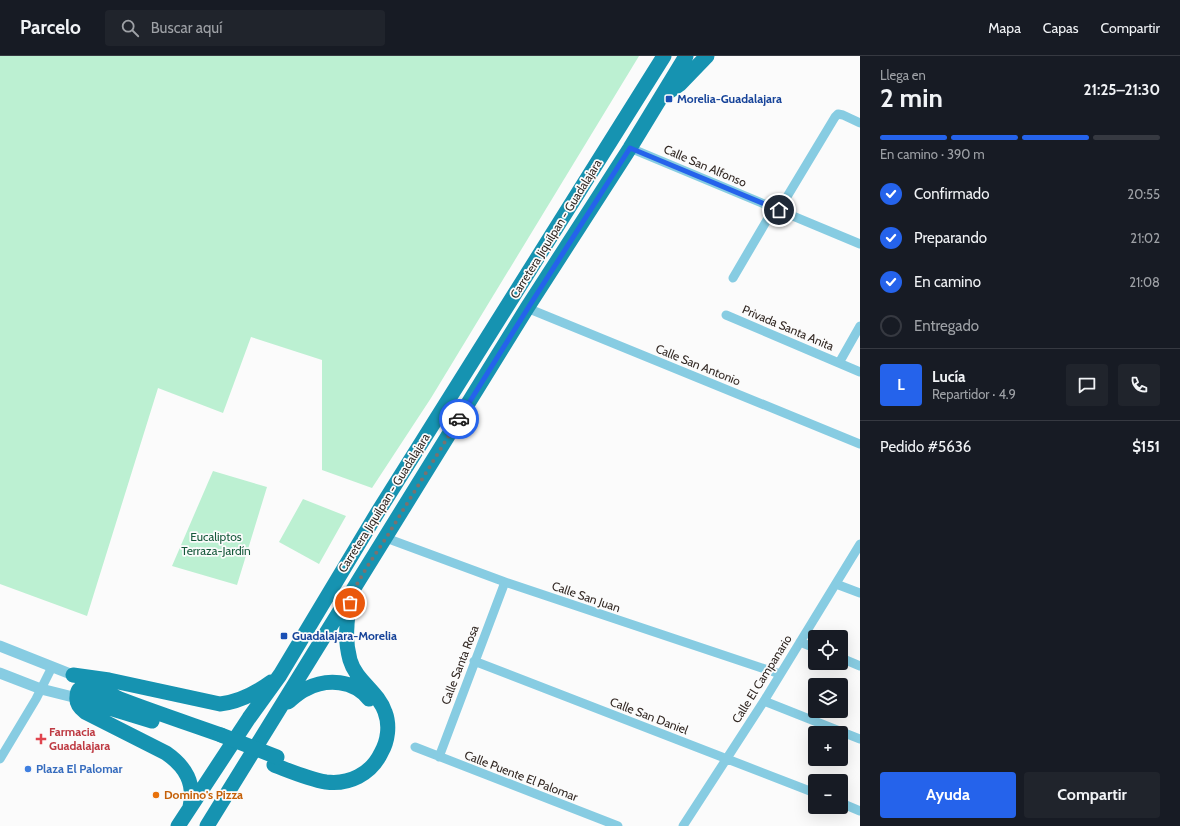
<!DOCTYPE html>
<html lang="es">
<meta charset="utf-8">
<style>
body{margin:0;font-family:Cabin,sans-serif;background:#20242c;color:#f1f3f6;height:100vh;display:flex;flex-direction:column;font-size:15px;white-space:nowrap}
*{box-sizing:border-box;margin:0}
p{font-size:13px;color:#9ea1a6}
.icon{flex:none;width:22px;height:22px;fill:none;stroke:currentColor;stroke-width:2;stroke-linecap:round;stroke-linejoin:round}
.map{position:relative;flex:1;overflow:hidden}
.details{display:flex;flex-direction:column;background:#171b24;width:320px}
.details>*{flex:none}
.tools{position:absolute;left:808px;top:574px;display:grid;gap:8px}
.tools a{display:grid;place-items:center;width:40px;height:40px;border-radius:4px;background:#171b24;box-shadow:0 4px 16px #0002;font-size:20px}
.pin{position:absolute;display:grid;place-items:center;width:34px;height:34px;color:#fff;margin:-17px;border:2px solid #fff;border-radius:50%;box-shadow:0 1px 4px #0007}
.courier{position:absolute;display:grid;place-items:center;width:40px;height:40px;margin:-20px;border:3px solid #2563eb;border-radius:50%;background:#fff;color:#222;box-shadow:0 1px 5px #0007}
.summary em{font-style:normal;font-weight:700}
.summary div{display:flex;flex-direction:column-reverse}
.summary{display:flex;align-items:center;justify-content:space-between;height:68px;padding:0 20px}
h1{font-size:26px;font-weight:700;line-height:30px}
.bar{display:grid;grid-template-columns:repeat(4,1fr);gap:6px 4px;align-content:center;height:48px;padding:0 20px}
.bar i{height:5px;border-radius:3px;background:#363941}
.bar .active{background:#2563eb}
.bar p{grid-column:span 4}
.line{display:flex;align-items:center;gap:10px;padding:0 20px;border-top:1px solid #363941}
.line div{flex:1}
.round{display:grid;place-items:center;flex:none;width:42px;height:42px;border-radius:4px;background:#20242c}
ol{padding:0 20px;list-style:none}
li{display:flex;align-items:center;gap:12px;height:44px}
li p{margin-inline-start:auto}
li .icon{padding:4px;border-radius:50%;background:#2563eb;color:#fff;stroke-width:4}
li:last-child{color:#9ea1a6}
li i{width:22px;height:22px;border:2px solid #363941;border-radius:50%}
.cta{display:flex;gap:8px;margin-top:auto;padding:8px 20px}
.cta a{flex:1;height:46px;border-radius:4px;background:#2563eb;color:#fff;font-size:16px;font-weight:700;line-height:46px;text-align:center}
.cta a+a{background:#20242c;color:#f1f3f6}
header{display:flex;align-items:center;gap:24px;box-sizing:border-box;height:56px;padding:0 20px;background:#171b24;border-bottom:1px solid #363941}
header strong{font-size:19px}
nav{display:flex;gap:22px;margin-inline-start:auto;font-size:14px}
.search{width:280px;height:36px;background:#20242c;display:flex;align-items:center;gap:10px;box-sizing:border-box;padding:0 14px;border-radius:4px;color:#9ea1a6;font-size:15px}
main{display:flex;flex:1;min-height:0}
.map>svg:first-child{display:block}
.green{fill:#bcf0d2}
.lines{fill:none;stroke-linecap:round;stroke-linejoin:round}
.minor{stroke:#87cce2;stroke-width:9}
.tertiary{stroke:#87cce2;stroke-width:11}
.trunk{stroke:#1693b1;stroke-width:15}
.trunk-bridge{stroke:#1693b1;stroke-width:15}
.done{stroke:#79726f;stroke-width:4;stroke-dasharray:0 7.2}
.route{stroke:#2563eb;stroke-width:5}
.transit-dot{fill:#1a4fb4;stroke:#fbfbfb;stroke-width:1.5}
.health-dot{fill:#e0444e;stroke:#fbfbfb;stroke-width:1.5}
.shop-dot{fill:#3f7fe0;stroke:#fbfbfb;stroke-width:1.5}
.food-dot{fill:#e8710a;stroke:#fbfbfb;stroke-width:1.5}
.labels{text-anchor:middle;stroke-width:3.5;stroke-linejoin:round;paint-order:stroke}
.transit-label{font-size:12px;font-weight:bold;fill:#164399;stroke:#fbfbfb;text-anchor:start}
.street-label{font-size:12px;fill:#332924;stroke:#fbfbfb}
.park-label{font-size:12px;fill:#16593b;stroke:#fbfbfb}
.health-label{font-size:12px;font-weight:bold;fill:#be3a42;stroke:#fbfbfb;text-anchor:start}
.shop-label{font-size:12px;font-weight:bold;fill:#366cbe;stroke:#fbfbfb;text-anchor:start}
.food-label{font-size:12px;font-weight:bold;fill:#c56008;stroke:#fbfbfb;text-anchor:start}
</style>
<header>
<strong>Parcelo</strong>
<div class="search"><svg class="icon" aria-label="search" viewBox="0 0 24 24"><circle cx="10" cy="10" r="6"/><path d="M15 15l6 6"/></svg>Buscar aquí</div>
<nav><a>Mapa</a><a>Capas</a><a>Compartir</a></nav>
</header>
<main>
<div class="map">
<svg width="860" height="770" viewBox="0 0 860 770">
<rect width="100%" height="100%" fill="#fbfbfb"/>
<path class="green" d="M0,0H639L431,342L372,432L322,414V304L251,281L223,357L158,332L87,560L0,528Z
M213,415L267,431L237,529L172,510Z
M303,443L346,460L319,508L279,486Z"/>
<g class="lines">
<path class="minor" d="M630,92L860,188
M779,154L835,61L838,58L843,59L860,67
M733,222L774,152
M527,252L860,388
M726,259L860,316
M839,307L860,270
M386,482L505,526L780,618
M836,528L860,537
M800,586L815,592
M841,602L860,610
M474,605L815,737
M764,645L860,683
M415,691L618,770
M439,701L505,526
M0,703L36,643L52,611
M841,747L860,755
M683,770L764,645L860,488"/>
<path class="tertiary" d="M0,590L73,619
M0,617L41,633L77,642"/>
<path class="trunk" d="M667,37L680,28L707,0
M73,619L109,624L220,648C239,646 256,637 271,626
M77,642L152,665
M288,646C294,641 299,636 306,633C327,622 354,624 369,643
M274,709C290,715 308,723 326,726C349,729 371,718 381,697C388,685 390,669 385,656C378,635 356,625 350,604C347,593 346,581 347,570C347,561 350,553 350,543
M190,751C195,727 186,711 166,697L85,656C80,652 76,647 77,641C77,635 79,631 86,631C96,631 111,639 120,643C154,656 187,667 221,679
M178,770L249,662L280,619L376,459L664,0
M207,770L527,252L630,92L686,0"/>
<path class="trunk-bridge" d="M221,679L277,701"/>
</g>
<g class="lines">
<path class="done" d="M350,547V540L367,511L386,482L459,363"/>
<path class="route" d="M459,363L528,252L630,92L779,154"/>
</g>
<g class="transit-dot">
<rect x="665" y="39" width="8" height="8" rx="2"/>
<rect x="280" y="576" width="8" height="8" rx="2"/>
</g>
<path class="health-dot" d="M39 677h4v4h4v4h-4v4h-4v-4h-4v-4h4z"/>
<circle class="shop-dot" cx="28" cy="713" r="4"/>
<circle class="food-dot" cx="156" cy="739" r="4"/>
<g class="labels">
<g class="transit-label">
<text x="677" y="47">Morelia-Guadalajara</text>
<text x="292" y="584">Guadalajara-Morelia</text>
</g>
<g class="street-label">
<text transform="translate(705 110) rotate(23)" y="4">Calle San Alfonso</text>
<text transform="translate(556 173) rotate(-58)" y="4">Carretera Jiquilpan - Guadalajara</text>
<text transform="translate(788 272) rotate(23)" y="4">Privada Santa Anita</text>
<text transform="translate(698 309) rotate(22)" y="4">Calle San Antonio</text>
<text transform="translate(384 447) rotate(-58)" y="4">Carretera Jiquilpan - Guadalajara</text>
<text transform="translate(586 541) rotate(19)" y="4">Calle San Juan</text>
<text transform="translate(460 609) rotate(-69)" y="4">Calle Santa Rosa</text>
<text transform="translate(762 623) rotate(-58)" y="4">Calle El Campanario</text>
<text transform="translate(649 660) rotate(21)" y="4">Calle San Daniel</text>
<text transform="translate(521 720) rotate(21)" y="4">Calle Puente El Palomar</text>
</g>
<g class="park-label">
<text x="216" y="485">Eucaliptos<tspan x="216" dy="14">Terraza-Jardín</tspan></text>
</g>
<g class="health-label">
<text x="49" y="680">Farmacia<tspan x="49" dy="14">Guadalajara</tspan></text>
</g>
<g class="shop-label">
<text x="36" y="717">Plaza El Palomar</text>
</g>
<g class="food-label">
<text x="164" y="743">Domino's Pizza</text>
</g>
</g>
</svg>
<div class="tools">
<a><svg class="icon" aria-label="locate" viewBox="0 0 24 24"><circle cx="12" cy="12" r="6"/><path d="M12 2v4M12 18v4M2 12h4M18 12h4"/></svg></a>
<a><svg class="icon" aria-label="layers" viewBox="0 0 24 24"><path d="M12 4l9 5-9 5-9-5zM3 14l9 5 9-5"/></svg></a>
<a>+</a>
<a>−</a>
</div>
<div class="pin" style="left:350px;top:547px;background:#ea580c"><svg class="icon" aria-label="bag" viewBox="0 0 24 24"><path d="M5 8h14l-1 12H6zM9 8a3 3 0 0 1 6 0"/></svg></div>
<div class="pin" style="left:779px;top:154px;background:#1f2937"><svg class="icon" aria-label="home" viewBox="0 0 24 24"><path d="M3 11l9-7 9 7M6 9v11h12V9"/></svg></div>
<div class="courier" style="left:459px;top:363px"><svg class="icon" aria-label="car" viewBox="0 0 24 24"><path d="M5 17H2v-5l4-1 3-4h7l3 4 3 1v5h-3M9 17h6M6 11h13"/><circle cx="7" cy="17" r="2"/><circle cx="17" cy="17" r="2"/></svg></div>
</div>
<section class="details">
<div class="summary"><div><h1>2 min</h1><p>Llega en</p></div><em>21:25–21:30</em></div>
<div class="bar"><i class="active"></i><i class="active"></i><i class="active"></i><i></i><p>En camino · 390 m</p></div>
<ol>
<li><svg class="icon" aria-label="check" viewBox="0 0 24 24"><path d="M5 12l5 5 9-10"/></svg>Confirmado<p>20:55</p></li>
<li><svg class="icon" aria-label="check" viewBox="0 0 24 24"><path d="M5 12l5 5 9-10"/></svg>Preparando<p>21:02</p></li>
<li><svg class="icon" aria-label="check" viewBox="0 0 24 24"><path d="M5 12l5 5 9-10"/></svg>En camino<p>21:08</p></li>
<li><i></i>Entregado</li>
</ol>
<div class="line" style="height:72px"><b class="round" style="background:#2563eb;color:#fff">L</b><div><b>Lucía</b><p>Repartidor · 4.9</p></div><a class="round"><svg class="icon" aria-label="chat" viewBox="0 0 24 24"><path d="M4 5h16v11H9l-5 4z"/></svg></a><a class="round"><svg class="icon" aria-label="phone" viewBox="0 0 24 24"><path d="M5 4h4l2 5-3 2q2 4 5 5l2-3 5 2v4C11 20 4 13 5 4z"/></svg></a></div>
<div class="line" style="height:52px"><div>Pedido #5636</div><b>$151</b></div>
<div class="cta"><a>Ayuda</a><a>Compartir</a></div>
</section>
</main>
